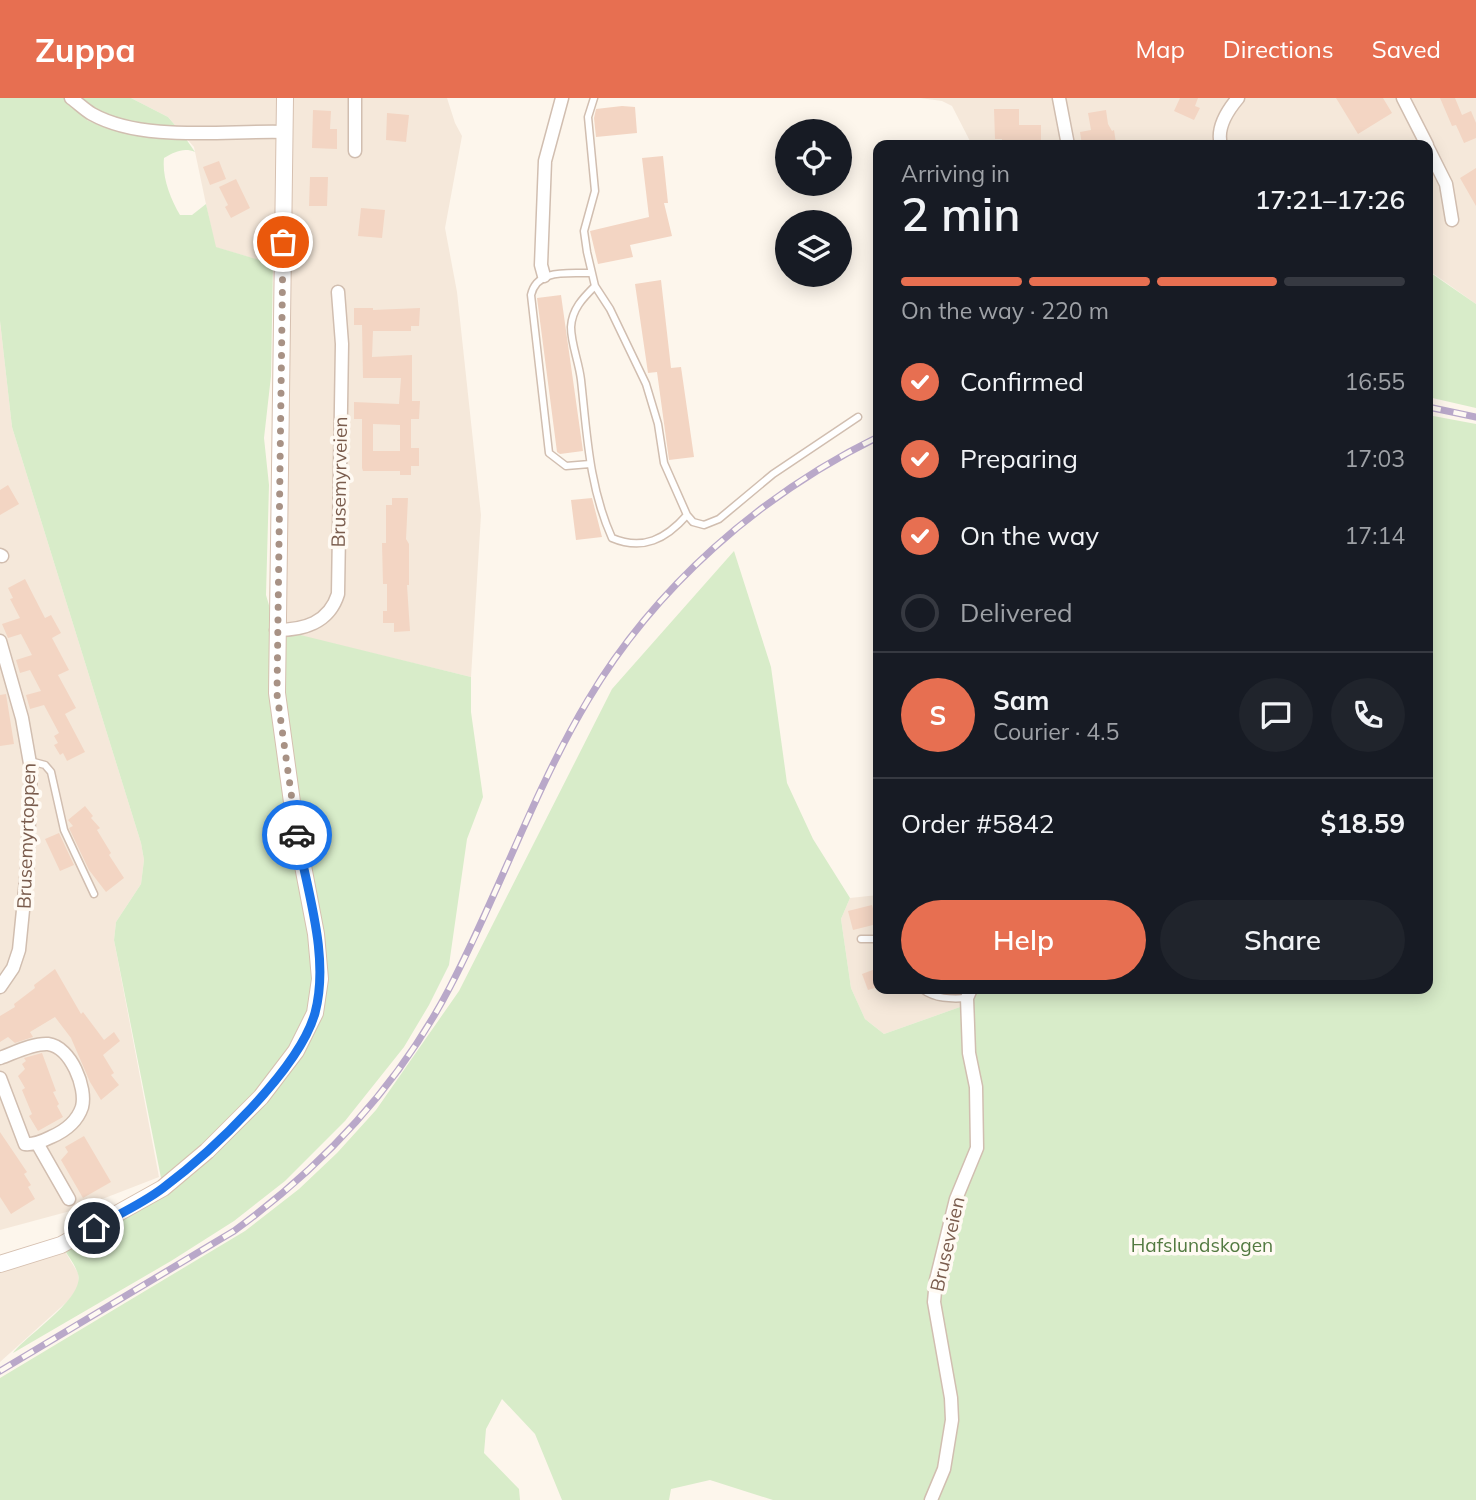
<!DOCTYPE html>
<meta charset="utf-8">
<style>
body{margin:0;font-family:Mulish,sans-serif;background:#20242c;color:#f1f3f6;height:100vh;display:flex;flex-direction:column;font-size:26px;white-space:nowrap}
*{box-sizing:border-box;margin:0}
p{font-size:23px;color:#9ea1a6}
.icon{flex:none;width:38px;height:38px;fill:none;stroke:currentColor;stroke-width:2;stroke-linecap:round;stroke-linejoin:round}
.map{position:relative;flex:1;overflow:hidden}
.panel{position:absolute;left:873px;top:42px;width:560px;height:854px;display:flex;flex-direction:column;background:#171b24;border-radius:14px;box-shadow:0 4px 18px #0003}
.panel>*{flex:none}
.controls{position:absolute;left:775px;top:21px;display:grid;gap:14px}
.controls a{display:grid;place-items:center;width:77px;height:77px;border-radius:50%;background:#171b24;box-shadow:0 4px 18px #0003;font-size:35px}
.pin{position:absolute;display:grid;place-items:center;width:60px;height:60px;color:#fff;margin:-30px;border:4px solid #fff;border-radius:50%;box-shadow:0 2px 7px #0007}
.courier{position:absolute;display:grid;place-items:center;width:70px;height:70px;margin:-35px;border:5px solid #1a73e8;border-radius:50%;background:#fff;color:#222;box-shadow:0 2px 9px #0007}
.summary em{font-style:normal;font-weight:600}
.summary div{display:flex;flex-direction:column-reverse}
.summary{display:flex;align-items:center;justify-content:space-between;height:119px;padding:0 28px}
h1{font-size:46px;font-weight:600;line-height:52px}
.bar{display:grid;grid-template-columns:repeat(4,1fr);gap:10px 7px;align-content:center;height:84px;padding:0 28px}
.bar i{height:9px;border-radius:5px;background:#363941}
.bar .selected{background:#e76f51}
.bar p{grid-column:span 4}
.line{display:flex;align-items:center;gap:18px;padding:0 28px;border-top:2px solid #363941}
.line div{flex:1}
.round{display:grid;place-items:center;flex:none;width:74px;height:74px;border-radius:37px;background:#20242c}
ol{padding:0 28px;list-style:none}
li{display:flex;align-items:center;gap:21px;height:77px}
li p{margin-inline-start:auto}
li .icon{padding:7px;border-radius:50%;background:#e76f51;color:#fff;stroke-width:4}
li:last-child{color:#9ea1a6}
li i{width:38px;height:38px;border:4px solid #363941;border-radius:50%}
.cta{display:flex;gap:14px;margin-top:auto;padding:14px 28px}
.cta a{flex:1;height:80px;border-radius:42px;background:#e76f51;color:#fff;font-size:28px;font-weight:600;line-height:80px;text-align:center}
.cta a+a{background:#20242c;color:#f1f3f6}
header{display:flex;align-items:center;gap:42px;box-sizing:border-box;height:98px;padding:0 35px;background:#e76f51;color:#fff}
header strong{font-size:33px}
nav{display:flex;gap:38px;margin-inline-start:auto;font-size:24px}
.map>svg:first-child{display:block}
.residential{fill:#f5e8da}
.green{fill:#d8ecc9}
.building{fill:#f3d5c3;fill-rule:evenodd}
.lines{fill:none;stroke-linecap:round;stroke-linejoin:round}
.lane-casing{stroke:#d1beb0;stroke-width:9}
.street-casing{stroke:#d1beb0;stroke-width:15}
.secondary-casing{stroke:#d6c0b0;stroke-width:18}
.lane{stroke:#fff;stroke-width:6}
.street{stroke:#fff;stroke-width:12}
.secondary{stroke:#fff;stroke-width:16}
.rail-casing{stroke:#b9a8c9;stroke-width:7}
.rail{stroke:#fffaf3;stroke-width:4.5;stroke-dasharray:13;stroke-linecap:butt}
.done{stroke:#a89285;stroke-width:7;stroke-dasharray:0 12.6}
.route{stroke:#1a73e8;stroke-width:9}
.labels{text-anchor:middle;stroke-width:7;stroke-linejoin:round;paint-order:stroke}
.street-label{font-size:19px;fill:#7a5c4d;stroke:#fffaf3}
.park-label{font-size:19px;fill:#537a41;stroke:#fffaf3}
</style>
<header>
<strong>Zuppa</strong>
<nav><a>Map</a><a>Directions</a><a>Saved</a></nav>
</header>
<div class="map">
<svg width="1476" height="1402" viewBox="0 0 1476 1402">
<rect width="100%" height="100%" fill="#fdf6ec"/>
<path class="residential" d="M131,0H447L455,25L462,38L445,130L457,194L481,417L471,579L276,532L282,169L215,149L194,49L168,19Z
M920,0H1476V206L1428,172V47H972L952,8L942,3Z
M0,223L12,329L141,745L144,762L141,786L116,824L114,842L159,1079L74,1112L0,1132Z
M878,797V891H971L960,909L884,936L865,921L851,890L841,821L850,800Z
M61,1147L78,1175L79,1187L70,1201L0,1264V1166Z"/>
<path class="green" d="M0,0H131L168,19L180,33L93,16L87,22C119,38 151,40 186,41L195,54C184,49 174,54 164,60C162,79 170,100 180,117H192L206,106L216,149L273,166L271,278L264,340L269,387L266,497L276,531L471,579V614L483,699L467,741L449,867L429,907L404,949L345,1023L285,1083L234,1123L171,1163L13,1255C28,1236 85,1200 78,1176C75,1166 66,1155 61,1147L163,1090L114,842L116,824L141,786L144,762L141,745L12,329L0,223Z
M1428,173L1476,206V310L1428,299Z
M1428,317L1476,326V1402H773L710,1382L671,1391L669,1402H562L535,1336L502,1301L486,1331L484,1355L519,1391L520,1402H0V1280L245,1133L299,1091L337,1055L376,1012L459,893L612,591L734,453L771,569L787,685L813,741L850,800L841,821L851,890L865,921L884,936L960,909L971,891H1428Z"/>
<path class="building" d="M1180,0H1198L1195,8L1200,10L1194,22L1174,13Z
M1336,0H1383L1392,15L1358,36Z
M1440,0H1455L1462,17L1471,13L1476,25V40L1464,45L1456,27L1452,28Z
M622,8L635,9L637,35L596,39L594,20L596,11Z
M994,11H1019V27H1041V46L1002,47V41H995Z
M313,12L331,13L330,31H337V51L312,50Z
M1106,12L1108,26L1112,33L1114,32L1116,45L1082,47L1080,34L1091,32L1088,15Z
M387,15L409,17L406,44L386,42Z
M663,58L668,105H664L672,138L630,147L633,159L598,166L590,133L649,119L642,60Z
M219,63L226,81L210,87L203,69Z
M1476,70V108L1460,80Z
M310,79H328L327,108H309Z
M236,81L250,110L231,120L225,109L228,107L219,89Z
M361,110L385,112L382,140L358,138Z
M661,182L671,270L681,269L694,359L669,362L657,274L648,275L635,186Z
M561,197L583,353L560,356L557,354L537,200Z
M354,210H373V212L420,210L419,228H411V233H373L372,259L412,257V303H420L419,321H411V350H419V368H411V377H400V373H363L362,370V321H354V304L399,306L401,280H363L362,227H354ZM373,326L400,327V353H373Z
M8,387L19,406L0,417V392Z
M392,400H408L406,441L409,446V487H407L410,533L394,534V525H383V513H387V486H383L382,445H386V407H392Z
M592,400L602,439L576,442L571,402Z
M25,481L45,520L51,517L61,535L52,540L69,572L58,577L76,610L65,616L85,654L67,663L63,655L60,657L54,647L58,645L54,638L59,635L44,607L30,611L26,597L41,593L30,572L20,575L16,562L32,557L21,536L8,540L2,526L20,520L10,501L13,500L8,490Z
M6,596L14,646L0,648V597Z
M85,708L93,718L91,720L100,730L97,732L111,755L109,757L124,780L106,794L89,772L69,730L73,728L68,722Z
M59,735L74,767L60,773L45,741Z
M872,807L877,826L853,832L848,813Z
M878,870V889L868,892L862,876Z
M55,871L81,916L83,914L104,942L114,934L120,943L103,957L114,975L111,977L119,987L101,1002L90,984L71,940L55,919L30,934L33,939L15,945L8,939L0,944V918L15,909L14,906L35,890L34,887Z
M42,955L56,993L53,994L59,1006L57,1008L63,1019L38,1033L29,1018L32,1016L22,992L25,990L18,978L25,971L22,966L26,963L24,960Z
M0,1034L27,1074L24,1076L31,1087L28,1089L35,1101L11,1116L0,1099Z
M84,1038L111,1084L83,1100L61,1062L68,1054L65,1049Z"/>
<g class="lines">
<g class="lane-casing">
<path id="lane" d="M594,0L588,19L595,93L584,133L587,154L595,188L610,211L646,286L658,326L664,365L687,417C666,441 643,453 612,440C589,389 587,336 581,282C579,264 571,246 571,229C572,211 583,200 595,188
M590,366L566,368L549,355L531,197C537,170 569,176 591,175
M687,417L693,424L704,427L719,421L773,376L858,319
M30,663L45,667L51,674L64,732L94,796
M861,841H878
M922,891C935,901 951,901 967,900"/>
</g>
<g class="street-casing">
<path id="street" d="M71,0C78,5 85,12 92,16C144,45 227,32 285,34
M1059,0L1068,47
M1403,0L1427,47
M1221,47C1216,30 1227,13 1238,0
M1428,50L1446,86L1452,122
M355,53V0
M544,178L541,167L545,63L562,0
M0,457L2,458
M276,532C304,532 329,525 338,496L342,246L338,194
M0,543L22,620L31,671L27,772L19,852L13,870L0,889
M0,960C14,955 33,945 48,946C71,949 87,990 82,1009C77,1024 65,1033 51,1039C43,1043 34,1047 25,1046L0,980
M37,1045L69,1101
M931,1402L944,1371L952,1322L951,1300L934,1204L936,1182L956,1101L977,1050L976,989L969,955L967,900L971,891"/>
</g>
<g class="secondary-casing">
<path id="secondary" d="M0,1166L61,1147L163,1090L207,1053L261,999L296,953L315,915L320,881L316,836L295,726L277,595L285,0"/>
</g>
<use href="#lane" class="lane"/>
<use href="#street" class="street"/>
<use href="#secondary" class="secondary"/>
<g class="rail-casing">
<path id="rail" d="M1428,309L1476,319
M0,1273L234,1133C323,1068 399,987 450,889C499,795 533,694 588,602C655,489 760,397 878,339"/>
</g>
<use href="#rail" class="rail"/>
</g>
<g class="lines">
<path class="done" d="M283,144L277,596L297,737"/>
<path class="route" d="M94,1130C117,1117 142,1106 163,1090C210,1055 299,972 315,915C330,859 307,793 297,737"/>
</g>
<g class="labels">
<g class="street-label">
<text transform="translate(339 384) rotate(-89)" y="7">Brusemyrveien</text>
<text transform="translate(26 738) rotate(-88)" y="7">Brusemyrtoppen</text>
<text transform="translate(947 1146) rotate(-77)" y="7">Bruseveien</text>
</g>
<g class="park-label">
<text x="1202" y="1154">Hafslundskogen</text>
</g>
</g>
</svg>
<div class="controls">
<a><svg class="icon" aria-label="locate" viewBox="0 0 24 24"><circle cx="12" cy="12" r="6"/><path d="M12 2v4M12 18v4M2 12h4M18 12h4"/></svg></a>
<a><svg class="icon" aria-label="layers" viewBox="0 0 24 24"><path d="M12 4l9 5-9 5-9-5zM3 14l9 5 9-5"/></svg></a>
</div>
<div class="pin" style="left:283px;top:144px;background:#ea580c"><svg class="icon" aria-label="bag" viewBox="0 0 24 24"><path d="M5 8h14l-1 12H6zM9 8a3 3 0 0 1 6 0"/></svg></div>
<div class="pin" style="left:94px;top:1130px;background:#1f2937"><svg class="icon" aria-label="home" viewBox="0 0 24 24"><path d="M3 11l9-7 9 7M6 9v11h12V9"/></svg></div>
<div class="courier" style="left:297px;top:737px"><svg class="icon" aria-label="car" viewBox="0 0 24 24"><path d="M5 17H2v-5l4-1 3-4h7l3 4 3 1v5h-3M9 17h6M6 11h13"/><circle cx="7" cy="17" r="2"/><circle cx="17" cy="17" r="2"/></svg></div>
<section class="panel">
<div class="summary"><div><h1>2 min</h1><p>Arriving in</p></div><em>17:21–17:26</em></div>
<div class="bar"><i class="selected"></i><i class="selected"></i><i class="selected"></i><i></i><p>On the way · 220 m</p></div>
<ol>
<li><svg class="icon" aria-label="check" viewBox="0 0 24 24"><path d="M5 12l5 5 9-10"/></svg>Confirmed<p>16:55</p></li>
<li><svg class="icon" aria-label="check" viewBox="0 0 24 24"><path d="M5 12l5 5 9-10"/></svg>Preparing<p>17:03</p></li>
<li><svg class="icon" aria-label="check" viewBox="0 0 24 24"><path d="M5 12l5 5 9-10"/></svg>On the way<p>17:14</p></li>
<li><i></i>Delivered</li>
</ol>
<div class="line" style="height:126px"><b class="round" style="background:#e76f51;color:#fff">S</b><div><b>Sam</b><p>Courier · 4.5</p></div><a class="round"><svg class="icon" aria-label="chat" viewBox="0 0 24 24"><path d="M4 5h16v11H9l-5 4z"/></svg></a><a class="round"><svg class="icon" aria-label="phone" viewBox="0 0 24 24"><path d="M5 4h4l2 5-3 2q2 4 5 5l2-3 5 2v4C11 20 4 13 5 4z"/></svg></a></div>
<div class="line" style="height:91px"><div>Order #5842</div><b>$18.59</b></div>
<div class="cta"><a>Help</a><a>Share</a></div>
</section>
</div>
